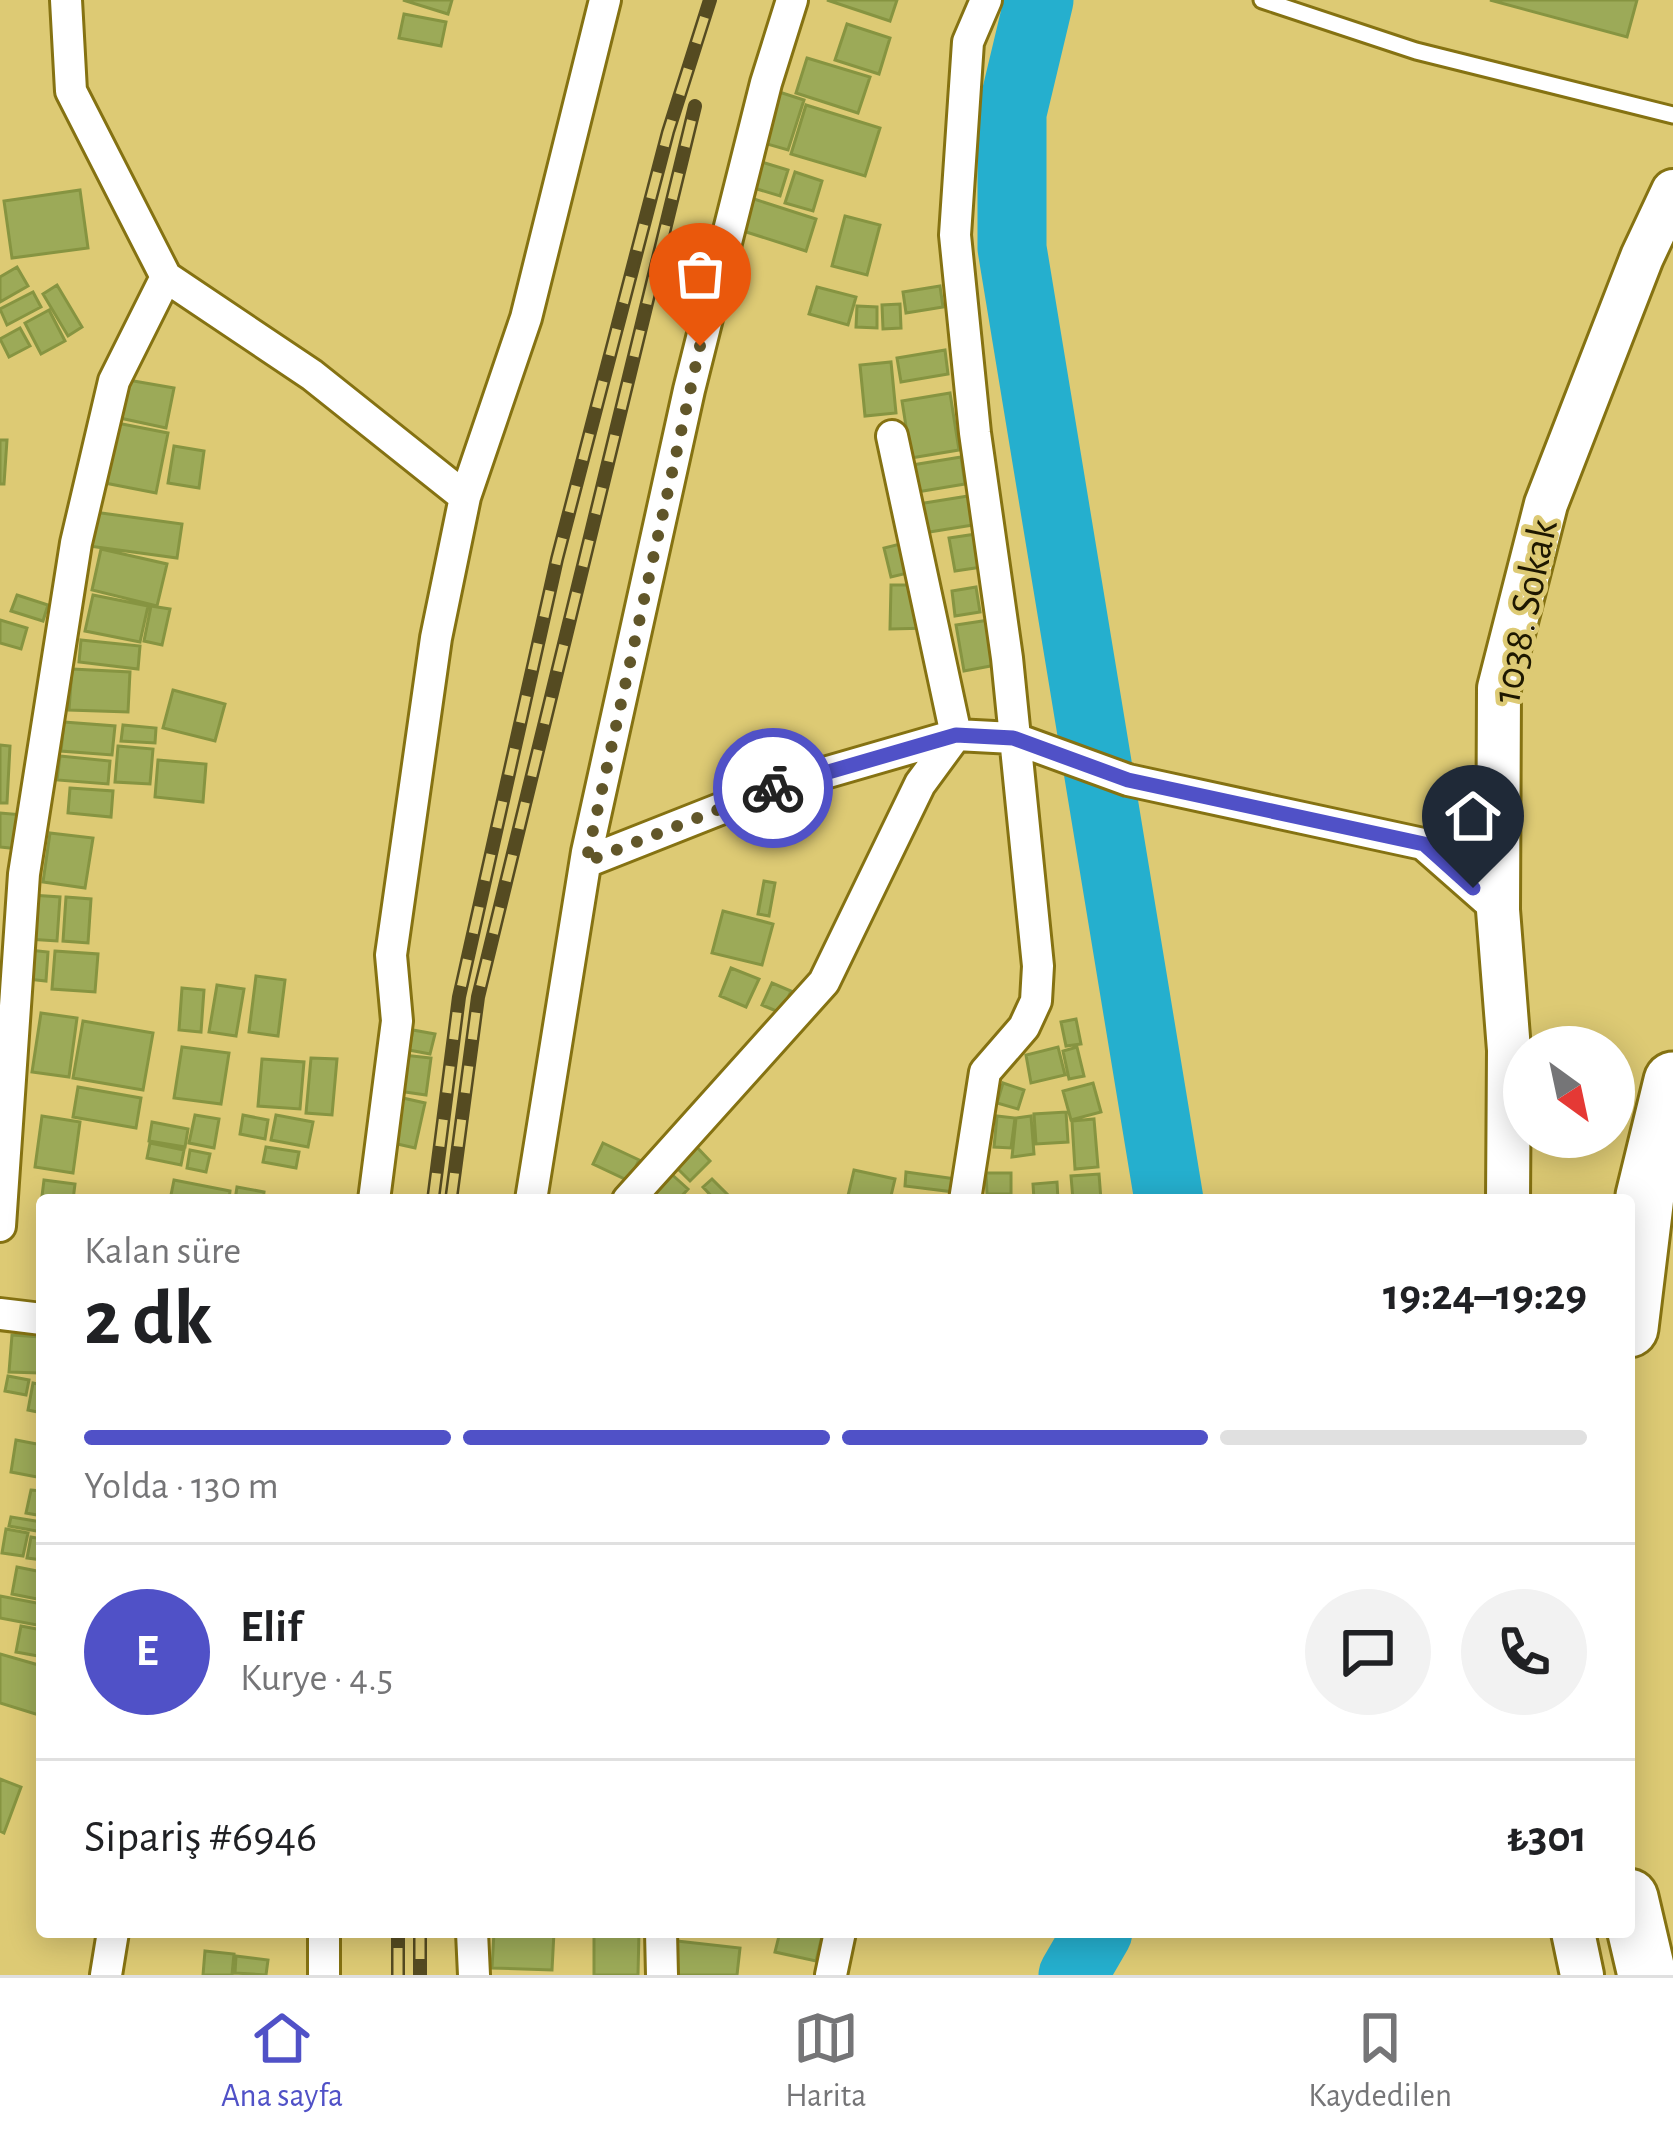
<!DOCTYPE html>
<html lang="tr">
<meta charset="utf-8">
<style>
body{margin:0;font-family:"Alegreya Sans",sans-serif;background:#f2f2f2;color:#202124;height:100vh;display:flex;flex-direction:column;font-size:45px;white-space:nowrap}
*{box-sizing:border-box;margin:0}
p{font-size:39px;color:#757577}
.icon{flex:none;width:66px;height:66px;fill:none;stroke:currentColor;stroke-width:2;stroke-linecap:round;stroke-linejoin:round}
.map{position:relative;flex:1;overflow:hidden}
.sheet{position:absolute;left:36px;top:1194px;width:1599px;height:744px;display:flex;flex-direction:column;background:#fff;border-radius:12px;box-shadow:0 6px 30px #0003}
.sheet>*{flex:none}
.needle{width:78px;rotate:147deg}
.buttons{position:absolute;left:1503px;top:1026px;display:grid;gap:24px}
.buttons a{display:grid;place-items:center;width:132px;height:132px;border-radius:50%;background:#fff;box-shadow:0 6px 30px #0003;font-size:60px}
.pin{position:absolute;display:grid;place-items:center;width:102px;height:102px;color:#fff;margin:-123px -51px;border-radius:50% 50% 50% 0;rotate:-45deg;box-shadow:0 0 12px #0007}
.pin .icon{rotate:45deg}
.courier{position:absolute;display:grid;place-items:center;width:120px;height:120px;margin:-60px;border:9px solid #5051c7;border-radius:50%;background:#fff;color:#222;box-shadow:0 3px 15px #0007}
.overview em{font-style:normal;font-weight:600}
.overview div{display:flex;flex-direction:column-reverse}
.overview{display:flex;align-items:center;justify-content:space-between;height:204px;padding:0 48px}
h1{font-size:78px;font-weight:600;line-height:90px}
.bar{display:grid;grid-template-columns:repeat(4,1fr);gap:18px 12px;align-content:center;height:144px;padding:0 48px}
.bar i{height:15px;border-radius:9px;background:#e0e0e0}
.bar .current{background:#5051c7}
.bar p{grid-column:span 4}
.line{display:flex;align-items:center;gap:30px;padding:0 48px;border-top:3px solid #e0e0e0}
.line div{flex:1}
.round{display:grid;place-items:center;flex:none;width:126px;height:126px;border-radius:63px;background:#f2f2f2}
.menu{display:flex;justify-content:space-around;align-items:center;height:168px;border-top:3px solid #e0e0e0;background:#fff;font-size:33px;color:#757577}
.menu a{display:grid;justify-items:center;gap:6px}
.menu .current{color:#5051c7}
.map>svg:first-child{display:block}
.lines{fill:none;stroke-linecap:round;stroke-linejoin:round}
.river{stroke:#25afce;stroke-width:69}
.building{fill:#9caa58;stroke:#869441;stroke-width:3}
.lane-casing{stroke:#857212;stroke-width:21}
.street-casing{stroke:#857212;stroke-width:36}
.secondary-casing{stroke:#857212;stroke-width:48}
.highway-casing{stroke:#857212;stroke-width:63}
.lane{stroke:#fff;stroke-width:15}
.street{stroke:#fff;stroke-width:30}
.secondary{stroke:#fff;stroke-width:42}
.highway{stroke:#fff;stroke-width:57}
.rail-casing{stroke:#554b21;stroke-width:14}
.rail{stroke:#ddca74;stroke-width:9;stroke-dasharray:27;stroke-linecap:butt}
.done{stroke:#615629;stroke-width:12;stroke-dasharray:0 21.6}
.route{stroke:#5051c7;stroke-width:15}
.labels{text-anchor:middle;stroke-width:9;stroke-linejoin:round;paint-order:stroke}
.street-label{font-size:42px;fill:#1e1800;stroke:#ddca74}
</style>
<div class="map">
<svg width="1673" height="1975" viewBox="0 0 1673 1975">
<rect width="100%" height="100%" fill="#ddca74"/>
<g class="lines">
<path class="river" d="M1039,0L1012,113V248L1169,1200
M1073,1975L1098,1932"/>
</g>
<path class="building" d="M403,0H452L448,14Z
M827,0H897L890,21Z
M1490,0H1637L1627,37Z
M404,14L446,22L441,46L399,38Z
M847,24L890,38L879,74L835,60Z
M807,58L870,77L858,113L796,93Z
M773,90L804,100L788,150L757,141Z
M806,105L880,128L865,176L791,154Z
M755,160L788,170L780,196L747,186Z
M795,172L822,181L813,211L785,203Z
M80,190L88,248L12,258L4,201Z
M754,199L816,219L806,251L743,231Z
M845,216L880,225L867,275L832,266Z
M17,267L28,286L0,302V277Z
M57,285L82,327L68,336L43,294Z
M940,286L943,307L906,313L903,292Z
M817,287L856,297L848,325L809,314Z
M33,292L41,307L7,325L0,309Z
M900,304L901,328L883,329L882,305Z
M857,306L877,307V328L856,327Z
M49,310L65,341L41,354L25,323Z
M20,328L30,346L9,357L0,339Z
M945,350L948,374L901,382L897,358Z
M891,362L896,413L865,416L860,365Z
M128,380L174,388L166,428L120,418Z
M950,393L959,450L911,458L902,401Z
M117,423L168,433L156,493L105,483Z
M0,440H7L4,484H0Z
M174,446L204,451L199,488L168,483Z
M961,457L965,484L911,493L906,466Z
M968,496L973,525L917,534L912,505Z
M94,512L182,524L177,558L89,546Z
M976,534L982,567L955,571L949,538Z
M904,543L912,572L891,577L884,548Z
M101,549L167,564L157,606L92,590Z
M891,585H918L930,628L890,629Z
M976,587L980,612L955,616L952,591Z
M17,595L48,605L43,621L11,611Z
M93,595L148,606L140,642L85,631Z
M151,606L170,609L162,645L144,641Z
M0,620L27,628L21,649L0,643Z
M989,620L996,665L964,671L956,625Z
M81,640L140,646L138,669L79,662Z
M72,669L130,672L128,712L69,710Z
M173,690L225,704L215,741L163,728Z
M64,722L115,726L112,755L61,751Z
M123,725L156,728L155,743L121,741Z
M0,745L10,746L7,803H0Z
M118,746L153,749L150,784L115,782Z
M60,756L110,761L108,784L57,780Z
M158,760L206,764L203,802L155,797Z
M70,788L113,791L111,817L68,813Z
M0,813L24,815L20,849L0,847Z
M50,833L93,838L85,888L43,882Z
M764,881L775,883L769,916L758,914Z
M31,895L60,897L57,941L28,939Z
M66,897L91,899L88,943L63,941Z
M723,911L773,924L762,965L712,953Z
M29,950L48,952L46,981L27,979Z
M55,951L98,954L95,992L52,989Z
M731,968L759,979L746,1007L720,996Z
M256,976L285,980L278,1036L249,1032Z
M772,983L791,991L781,1013L762,1005Z
M217,985L244,989L236,1036L209,1032Z
M182,988L204,990L201,1032L179,1030Z
M41,1013L77,1018L69,1077L32,1072Z
M1076,1019L1081,1044L1066,1046L1061,1022Z
M83,1021L153,1033L143,1090L73,1078Z
M413,1030L435,1034L430,1054L409,1050Z
M182,1047L229,1053L221,1104L174,1098Z
M1058,1047L1065,1075L1031,1083L1026,1055Z
M1077,1047L1084,1076L1069,1079L1063,1051Z
M403,1055L431,1058L426,1095L398,1091Z
M311,1058L337,1059L332,1115L306,1113Z
M262,1059L304,1062L300,1109L258,1106Z
M1003,1083L1024,1090L1018,1109L997,1103Z
M1093,1083L1101,1112L1071,1120L1063,1091Z
M78,1087L141,1098L136,1128L73,1117Z
M403,1098L425,1103L415,1148L393,1143Z
M1066,1112L1068,1142L1036,1144L1034,1114Z
M195,1115L219,1119L214,1148L189,1143Z
M243,1115L268,1120L265,1139L240,1134Z
M276,1115L313,1122L308,1147L271,1140Z
M42,1116L80,1122L73,1173L35,1167Z
M997,1116L1015,1118L1011,1148L994,1147Z
M1031,1116L1034,1154L1012,1157L1016,1118Z
M1094,1119L1098,1167L1075,1169L1072,1121Z
M152,1122L188,1129L185,1147L149,1141Z
M692,1142L710,1161L690,1181L671,1162Z
M150,1143L184,1150L181,1165L147,1158Z
M603,1143L639,1160L629,1181L593,1164Z
M266,1147L299,1152L296,1168L263,1162Z
M190,1150L210,1154L206,1172L187,1168Z
M854,1170L895,1179L890,1200H847Z
M668,1171L688,1189L678,1200H651L646,1195Z
M906,1172L956,1179L954,1192L905,1186Z
M986,1173H1011V1194H987Z
M1099,1174L1101,1200H1073L1071,1176Z
M712,1179L727,1194L721,1200H715L703,1187Z
M44,1180L75,1184L73,1200H42L40,1212Z
M174,1180L230,1191L229,1200H170Z
M1057,1182L1058,1200H1034L1033,1184Z
M237,1187L264,1192L263,1200H235Z
M12,1335L41,1337L39,1373L9,1372Z
M8,1376L29,1380L26,1395L5,1391Z
M33,1383L42,1385V1413L28,1410Z
M16,1440L42,1445V1478L11,1472Z
M31,1490L42,1491V1516L26,1513Z
M11,1517L42,1522V1532L9,1526Z
M6,1529L28,1533L23,1556L2,1553Z
M31,1537L42,1539V1560L27,1558Z
M17,1567L42,1572V1600L12,1594Z
M0,1596L42,1604V1626L0,1618Z
M21,1626L42,1630L38,1656L16,1652Z
M0,1654L42,1666V1716L0,1703Z
M0,1779L21,1787L4,1833L0,1831Z
M494,1932H554L552,1970L492,1968Z
M594,1932H639L638,1975H594Z
M780,1932H823L816,1961L775,1952Z
M677,1941L740,1948L737,1975H674Z
M205,1951L234,1954L232,1975H203Z
M236,1956L268,1960L266,1975L235,1973Z"/>
<g class="lines">
<g class="lane-casing">
<path id="lane" d="M1262,0L1416,51L1673,115"/>
</g>
<g class="street-casing">
<path id="street" d="M66,0L71,91L166,277L312,375L465,497
M586,862L776,787L956,735L1013,738L1128,780L1423,844L1498,910
M374,1200L397,1021L391,955L436,638L465,497L526,318L605,0
M531,1200L587,852L689,390L766,83L792,0
M628,1200L824,982L920,784L956,735L892,436
M965,1200L985,1072L1024,1027L1036,1001L1038,966L1007,658L975,433L955,235L968,42L986,0
M0,1226L24,874L76,543L114,381L166,277
M0,1314L42,1319
M472,1932L474,1975
M661,1932L662,1975
M106,1975L113,1932
M324,1975V1932
M831,1975L840,1932"/>
</g>
<g class="secondary-casing">
<path id="secondary" d="M1508,1200L1509,1050L1498,910L1499,688L1546,504L1642,257L1673,191
M1573,1932L1582,1975"/>
</g>
<g class="highway-casing">
<path id="highway" d="M1629,1328L1645,1196L1673,1081
M1629,1898L1647,1975"/>
</g>
<use href="#lane" class="lane"/>
<use href="#street" class="street"/>
<use href="#secondary" class="secondary"/>
<use href="#highway" class="highway"/>
<g class="rail-casing">
<path id="rail" d="M433,1200L459,997L557,559L668,132L710,0
M451,1200L478,997L695,106
M420,1932V1975
M398,1975V1932"/>
</g>
<use href="#rail" class="rail"/>
</g>
<g class="lines">
<path class="done" d="M700,346L586,862L773,788"/>
<path class="route" d="M773,788L956,735L1013,738L1128,780L1424,844L1473,888"/>
</g>
<g class="labels">
<g class="street-label">
<text transform="translate(1523 611) rotate(-78)" y="15">1038. Sokak</text>
</g>
</g>
</svg>
<div class="buttons">
<a><svg class="needle" viewBox="-14 -14 28 28"><path d="M0-13l5 13h-10z" fill="#e53935"/><path d="M0 13l5-13h-10z" fill="#757577"/></svg></a>
</div>
<div class="pin" style="left:700px;top:346px;background:#ea580c"><svg class="icon" aria-label="bag" viewBox="0 0 24 24"><path d="M5 8h14l-1 12H6zM9 8a3 3 0 0 1 6 0"/></svg></div>
<div class="pin" style="left:1473px;top:888px;background:#1f2937"><svg class="icon" aria-label="home" viewBox="0 0 24 24"><path d="M3 11l9-7 9 7M6 9v11h12V9"/></svg></div>
<div class="courier" style="left:773px;top:788px"><svg class="icon" aria-label="bike" viewBox="0 0 24 24"><circle cx="6" cy="16" r="4"/><circle cx="18" cy="16" r="4"/><path d="M6 16l4-8h5l3 8M10 8l3 8H6M13 5h3"/></svg></div>
<section class="sheet">
<div class="overview"><div><h1>2 dk</h1><p>Kalan süre</p></div><em>19:24–19:29</em></div>
<div class="bar"><i class="current"></i><i class="current"></i><i class="current"></i><i></i><p>Yolda · 130 m</p></div>
<div class="line" style="height:216px"><b class="round" style="background:#5051c7;color:#fff">E</b><div><b>Elif</b><p>Kurye · 4.5</p></div><a class="round"><svg class="icon" aria-label="chat" viewBox="0 0 24 24"><path d="M4 5h16v11H9l-5 4z"/></svg></a><a class="round"><svg class="icon" aria-label="phone" viewBox="0 0 24 24"><path d="M5 4h4l2 5-3 2q2 4 5 5l2-3 5 2v4C11 20 4 13 5 4z"/></svg></a></div>
<div class="line" style="height:156px"><div>Sipariş #6946</div><b>₺301</b></div>
</section>
</div>
<nav class="menu">
<a class="current"><svg class="icon" aria-label="home" viewBox="0 0 24 24"><path d="M3 11l9-7 9 7M6 9v11h12V9"/></svg>Ana sayfa</a>
<a><svg class="icon" aria-label="map" viewBox="0 0 24 24"><path d="M3 6l6-2 6 2 6-2v14l-6 2-6-2-6 2zM9 4v14M15 6v14"/></svg>Harita</a>
<a><svg class="icon" aria-label="saved" viewBox="0 0 24 24"><path d="M7 4h10v16l-5-4-5 4z"/></svg>Kaydedilen</a>
</nav>
